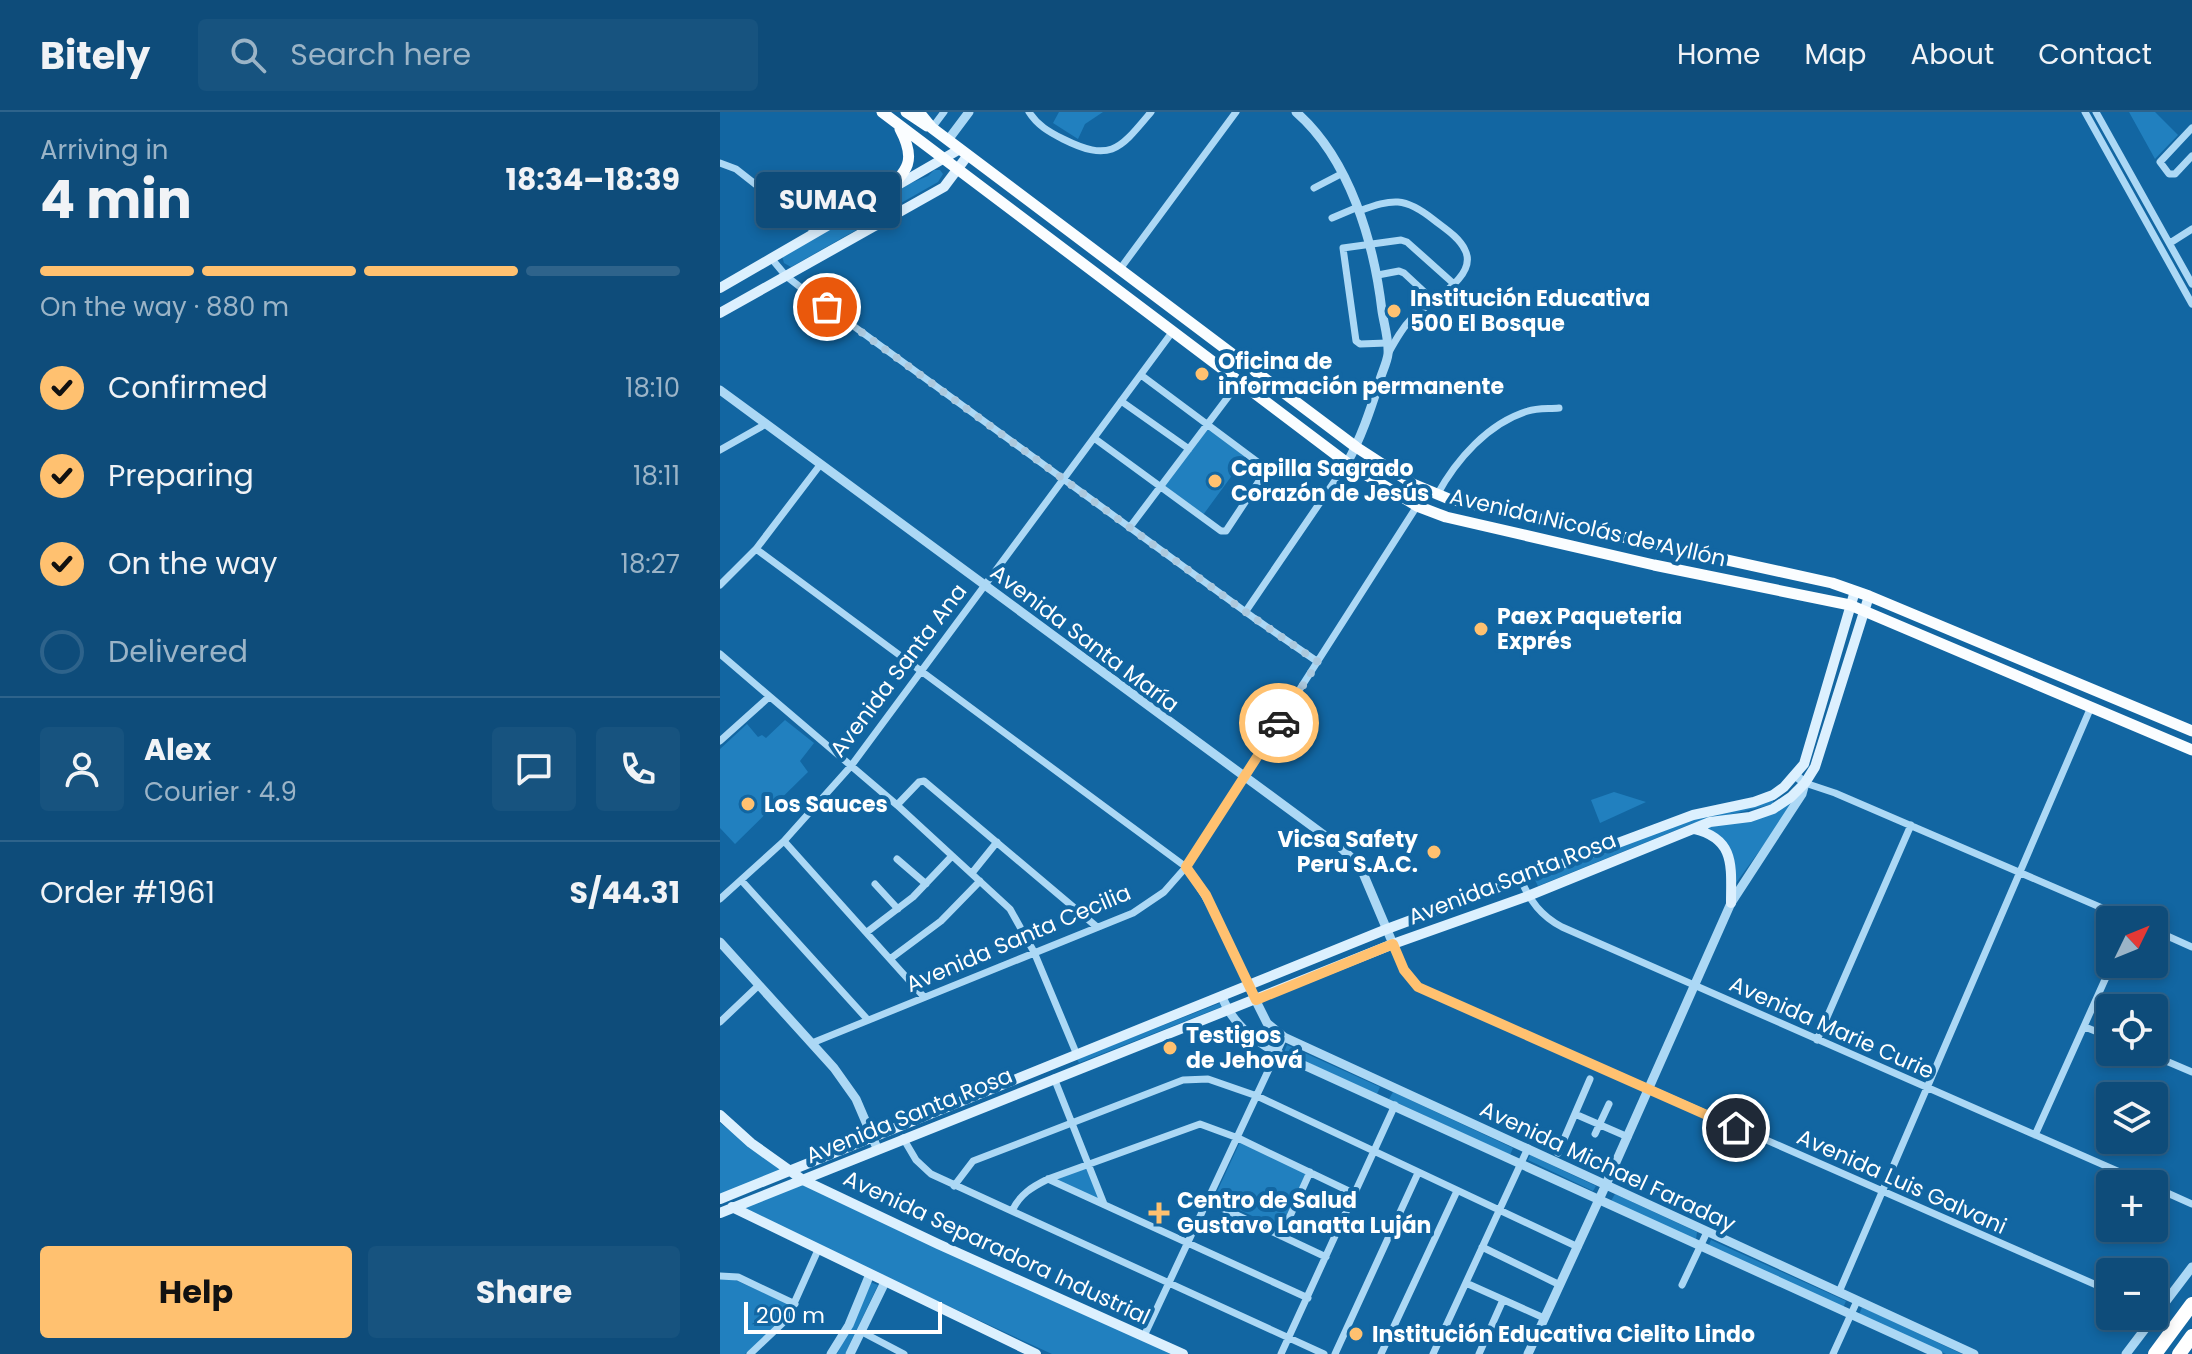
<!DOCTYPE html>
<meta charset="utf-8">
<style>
body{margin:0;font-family:Poppins,sans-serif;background:#17537f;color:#f1f3f6;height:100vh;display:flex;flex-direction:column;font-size:30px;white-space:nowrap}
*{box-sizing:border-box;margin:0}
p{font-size:26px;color:#9bb4c7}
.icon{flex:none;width:44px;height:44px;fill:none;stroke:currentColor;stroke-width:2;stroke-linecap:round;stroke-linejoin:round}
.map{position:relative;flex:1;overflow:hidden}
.details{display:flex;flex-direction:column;background:#0e4c7a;width:720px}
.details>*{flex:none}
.needle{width:52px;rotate:47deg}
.tools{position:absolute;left:1376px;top:794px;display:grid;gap:16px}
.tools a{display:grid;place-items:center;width:72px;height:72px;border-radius:8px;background:#0e4c7a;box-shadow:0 4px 12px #0003,0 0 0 2px #2e638b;font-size:40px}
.scale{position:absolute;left:24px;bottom:20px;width:198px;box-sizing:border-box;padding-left:8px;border:4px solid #fff;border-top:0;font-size:22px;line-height:28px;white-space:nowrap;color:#fff;-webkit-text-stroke:6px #1266a2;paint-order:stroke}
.pin{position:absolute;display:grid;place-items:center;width:68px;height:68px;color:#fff;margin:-34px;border:4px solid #fff;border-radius:50%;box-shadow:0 2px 8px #0007}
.courier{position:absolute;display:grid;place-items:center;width:80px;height:80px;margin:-40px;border:6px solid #ffc170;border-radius:50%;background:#fff;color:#222;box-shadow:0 2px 10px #0007}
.bubble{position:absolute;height:56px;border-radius:8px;background:#0e4c7a;box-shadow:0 4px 12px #0003,0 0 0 2px #2e638b;font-size:26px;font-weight:700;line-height:56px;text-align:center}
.summary em{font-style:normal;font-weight:700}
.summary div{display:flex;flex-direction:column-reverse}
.summary{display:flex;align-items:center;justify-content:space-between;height:136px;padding:0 40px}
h1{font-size:52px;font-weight:700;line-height:60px}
.bar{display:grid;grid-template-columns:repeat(4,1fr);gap:12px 8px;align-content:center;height:96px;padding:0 40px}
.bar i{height:10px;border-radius:6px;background:#2e638b}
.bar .active{background:#ffc170}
.bar p{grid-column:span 4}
.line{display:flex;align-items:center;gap:20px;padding:0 40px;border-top:2px solid #2e638b}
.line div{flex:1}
.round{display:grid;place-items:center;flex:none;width:84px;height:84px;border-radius:8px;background:#17537f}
ol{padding:0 40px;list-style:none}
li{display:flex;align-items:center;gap:24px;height:88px}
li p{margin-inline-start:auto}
li .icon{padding:8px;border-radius:50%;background:#ffc170;color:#111;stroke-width:4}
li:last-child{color:#9bb4c7}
li i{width:44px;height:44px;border:4px solid #2e638b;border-radius:50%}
.action{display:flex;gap:16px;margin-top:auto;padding:16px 40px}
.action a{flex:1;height:92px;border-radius:8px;background:#ffc170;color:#111;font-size:32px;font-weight:700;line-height:92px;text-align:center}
.action a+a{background:#17537f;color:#f1f3f6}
header{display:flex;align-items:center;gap:48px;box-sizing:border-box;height:112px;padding:0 40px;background:#0e4c7a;border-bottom:2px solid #2e638b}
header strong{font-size:38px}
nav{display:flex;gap:44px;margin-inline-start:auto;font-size:28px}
.search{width:560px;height:72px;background:#17537f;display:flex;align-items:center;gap:20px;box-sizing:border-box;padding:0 28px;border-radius:8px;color:#9bb4c7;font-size:30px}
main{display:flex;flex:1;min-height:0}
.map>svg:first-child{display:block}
.green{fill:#2180bf}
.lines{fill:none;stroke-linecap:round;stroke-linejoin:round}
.minor{stroke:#acd8f5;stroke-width:7}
.tertiary{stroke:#acd8f5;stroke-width:9}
.secondary{stroke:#dcf0fe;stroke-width:10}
.primary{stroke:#fafdff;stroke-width:11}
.motorway{stroke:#fff;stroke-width:14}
.done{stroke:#acc9de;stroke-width:8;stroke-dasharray:0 14.4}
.route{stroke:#ffc170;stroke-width:10}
.poi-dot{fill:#ffc170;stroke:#1266a2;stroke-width:3}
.labels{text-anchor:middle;stroke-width:8;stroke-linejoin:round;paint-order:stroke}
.poi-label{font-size:22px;font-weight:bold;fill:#fff;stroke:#1266a2;text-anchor:start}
.street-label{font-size:22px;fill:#fff;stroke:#1266a2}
</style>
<header>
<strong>Bitely</strong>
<div class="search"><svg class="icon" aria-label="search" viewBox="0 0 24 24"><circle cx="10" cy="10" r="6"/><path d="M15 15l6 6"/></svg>Search here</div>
<nav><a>Home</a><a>Map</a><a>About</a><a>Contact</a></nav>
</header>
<main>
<section class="details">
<div class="summary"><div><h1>4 min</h1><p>Arriving in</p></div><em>18:34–18:39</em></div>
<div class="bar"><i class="active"></i><i class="active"></i><i class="active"></i><i></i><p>On the way · 880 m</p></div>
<ol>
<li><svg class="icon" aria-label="check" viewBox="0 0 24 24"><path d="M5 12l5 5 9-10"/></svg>Confirmed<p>18:10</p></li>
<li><svg class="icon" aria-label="check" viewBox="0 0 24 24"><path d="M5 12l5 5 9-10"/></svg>Preparing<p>18:11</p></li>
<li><svg class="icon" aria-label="check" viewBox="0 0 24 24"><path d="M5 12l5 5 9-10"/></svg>On the way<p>18:27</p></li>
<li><i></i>Delivered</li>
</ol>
<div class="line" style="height:144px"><a class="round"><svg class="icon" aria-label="person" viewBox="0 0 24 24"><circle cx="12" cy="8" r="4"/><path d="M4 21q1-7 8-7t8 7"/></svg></a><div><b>Alex</b><p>Courier · 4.9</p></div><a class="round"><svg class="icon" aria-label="chat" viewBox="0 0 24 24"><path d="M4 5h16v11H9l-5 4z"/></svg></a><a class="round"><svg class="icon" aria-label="phone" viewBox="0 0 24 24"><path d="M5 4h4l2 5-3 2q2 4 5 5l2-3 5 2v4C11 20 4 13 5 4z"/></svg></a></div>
<div class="line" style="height:104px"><div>Order #1961</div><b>S/44.31</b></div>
<div class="action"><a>Help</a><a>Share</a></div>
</section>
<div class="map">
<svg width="1472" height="1242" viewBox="0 0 1472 1242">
<rect width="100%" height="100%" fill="#1266a2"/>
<path class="green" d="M339,0H383L365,12L358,27L333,11Z
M1409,0H1435L1458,23L1435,47Z
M214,58H220L223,62L218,70L160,103L155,102L152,97L154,90L157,94L175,83L179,76L208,64Z
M138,100L146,107L145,113L71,155L64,151L62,144Z
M488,314L527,343L483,403L444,373Z
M65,608L94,631L80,649L88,660L15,732L0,716V637L27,612L38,625L42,623L46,626Z
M894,680L926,690L880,711L871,688Z
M1077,682L1070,697L1013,775L1010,739L977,716L1031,707Z
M1053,687V692L971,712L818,774L815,768L982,701Z
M500,891L501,895L359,951L357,947Z
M567,933L660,975L657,982L564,940Z
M673,980L793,1036L790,1043L669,987Z
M0,1011L63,1058L0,1082Z
M520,1030L586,1061L560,1117L494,1086Z
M810,1043L876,1074L873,1079L808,1048Z
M367,1056L380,1089L333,1068Z
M83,1071L455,1242H332L20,1098Z
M895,1082L977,1120L976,1128L891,1089Z
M991,1128L1126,1189L1123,1196L988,1135Z
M0,1167H13L71,1193L65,1206L25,1242H0Z
M150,1170L158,1173L125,1242H117Z
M1142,1195L1242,1242H1226L1139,1203Z"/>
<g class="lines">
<path class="minor" d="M309,0C317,13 329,20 343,27C391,51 400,37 431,0
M1365,0L1472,192
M1376,0L1472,172
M212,16L224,0
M1472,16L1440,50L1449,62H1455L1472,44
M0,51L16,57L96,120
M594,76L621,62
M639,99C673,87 684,84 714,108C724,116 739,125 745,138C759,165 708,190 692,206C682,216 675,229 668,242
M612,106L638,95
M1450,131L1472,117
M51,146L66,164L84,178L534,506L598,550
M400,157L516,0
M658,163L679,159L684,161L713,188
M667,231L640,232L636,229L623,136L681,128L687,130L734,172
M401,289L469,337
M374,326L501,419H506L547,357L421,263
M0,338L46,312
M717,383C736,348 768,311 808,299C817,296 829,297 839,296
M410,415L520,269
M36,437L466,755C492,793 512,832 529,875
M0,473L36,437L100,353
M526,499L627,351
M0,542L177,693L290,797L314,840L357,943
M0,629L49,585
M1085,671L1115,681L1410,808
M177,693L199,670L204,669L377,815
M64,729L204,885
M177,747L206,772
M252,761L277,730
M21,768L148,908
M801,768C810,789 821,804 842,815L1427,1072
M155,772L178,797
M0,787L64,729L131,654L453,219
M1434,818L1472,835
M147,820L193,785L232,744
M673,832L684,858L698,875L1390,1179
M170,847L221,809L260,769
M0,910L39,873
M1365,915L1390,925
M1097,928L1191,713
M92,931L413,801L444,780L466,755L697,394
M1425,940L1472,960
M334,966L384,1092
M855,1002L908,1025
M875,1022L889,992
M1315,1023L1392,852
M183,1026L196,1048L211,1062L604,1242
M838,1041L870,967
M328,1067L588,1186
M234,1074L253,1049L463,968L488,967L537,984L858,1135
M1434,1075L1472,1092
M487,1089L606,1145
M292,1099C300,1082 312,1075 328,1067L480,1012L518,1026L635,1082
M561,1124L590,1060
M762,1135L840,1173
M0,1164L18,1165L75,1192
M746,1171L824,1206
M962,1173L987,1120
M1119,1180L1371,595
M142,1220L184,1242
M424,1224L564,925
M30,1242L67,1207L98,1138
M561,1242L675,993
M615,1242L698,1061
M661,1242L737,1079
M713,1242L808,1036
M759,1242L783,1188
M1113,1242L1137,1189"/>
<path class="tertiary" d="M576,0C630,47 654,131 662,199C664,212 669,228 668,242C667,251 661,262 659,271C650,299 641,326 627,351
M228,28L249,0
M0,278L619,734L640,754L673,832
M0,830L114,956L136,987L157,1036
M529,875L547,911L564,925L1254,1242
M502,885C513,912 532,927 557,941L1218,1242
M111,1242L129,1213L150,1162
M130,1242L165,1170
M808,1242L888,1068L1011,791L1082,682L1085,671L1075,663
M1406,1242L1472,1155"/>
<path class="secondary" d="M143,93L155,114
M0,176L240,37
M0,201L224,75L248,43
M974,717C1016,727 1011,755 1011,791
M0,1003L31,1031L83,1068L218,1132L463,1242
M0,1087L667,817L973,703L1034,690L1053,683L1064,675L1084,652L1135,479
M12,1095L316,1242
M0,1101L673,832L808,784L990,710L1030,705L1053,697L1071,685L1085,671L1095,655L1149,484"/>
<path class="primary" d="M162,0L627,351L697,394L726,405L934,453L1130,493L1472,638
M186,0L207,14
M199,0L212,16L636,335L693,372L729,387L1112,471L1149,484L1472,619
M164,81C188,58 197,49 180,17"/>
<path class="motorway" d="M1435,1242L1472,1192
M1459,1242L1472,1224"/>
</g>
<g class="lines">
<path class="done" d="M107,195L534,506L598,550L559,611"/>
<path class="route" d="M559,611L466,755L486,783L536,888L673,832L684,858L698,875L1016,1016"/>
</g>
<g class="poi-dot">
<circle cx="674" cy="199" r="8"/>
<circle cx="482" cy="262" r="8"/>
<circle cx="495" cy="369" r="8"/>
<circle cx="761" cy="517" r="8"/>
<circle cx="28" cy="692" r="8"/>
<circle cx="714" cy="740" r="8"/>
<circle cx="450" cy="936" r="8"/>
<path d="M435 1089h8v8h8v8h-8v8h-8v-8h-8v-8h8z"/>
<circle cx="636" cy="1222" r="8"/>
</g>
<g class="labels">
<g class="poi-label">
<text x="690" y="194">Institución Educativa<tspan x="690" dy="25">500 El Bosque</tspan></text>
<text x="498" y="257">Oficina de<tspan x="498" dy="25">información permanente</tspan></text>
<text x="511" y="364">Capilla Sagrado<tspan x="511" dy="25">Corazón de Jesús</tspan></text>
<text x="777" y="512">Paex Paqueteria<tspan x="777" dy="25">Exprés</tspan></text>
<text x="44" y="700">Los Sauces</text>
<text x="698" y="735" text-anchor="end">Vicsa Safety<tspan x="698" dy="25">Peru S.A.C.</tspan></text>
<text x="466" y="931">Testigos<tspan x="466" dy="25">de Jehová</tspan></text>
<text x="457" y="1096">Centro de Salud<tspan x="457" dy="25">Gustavo Lanatta Luján</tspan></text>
<text x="652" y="1230">Institución Educativa Cielito Lindo</text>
</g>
<g class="street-label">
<text transform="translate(868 415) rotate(13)" y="8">Avenida Nicolás de Ayllón</text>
<text transform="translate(365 526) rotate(37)" y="8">Avenida Santa María</text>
<text transform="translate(178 558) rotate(-53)" y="8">Avenida Santa Ana</text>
<text transform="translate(792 766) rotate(-21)" y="8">Avenida Santa Rosa</text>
<text transform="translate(298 826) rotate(-23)" y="8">Avenida Santa Cecilia</text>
<text transform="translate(1112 915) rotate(24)" y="8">Avenida Marie Curie</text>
<text transform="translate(189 1003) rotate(-22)" y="8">Avenida Santa Rosa</text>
<text transform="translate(888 1054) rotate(25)" y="8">Avenida Michael Faraday</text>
<text transform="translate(1182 1069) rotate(24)" y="8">Avenida Luis Galvani</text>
<text transform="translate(277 1135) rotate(25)" y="8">Avenida Separadora Industrial</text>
</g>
</g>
</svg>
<div class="tools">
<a><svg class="needle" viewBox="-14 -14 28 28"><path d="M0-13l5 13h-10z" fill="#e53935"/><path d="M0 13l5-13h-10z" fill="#9bb4c7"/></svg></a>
<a><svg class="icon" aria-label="locate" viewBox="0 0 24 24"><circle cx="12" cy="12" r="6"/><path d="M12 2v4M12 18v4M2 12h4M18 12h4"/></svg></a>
<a><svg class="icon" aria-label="layers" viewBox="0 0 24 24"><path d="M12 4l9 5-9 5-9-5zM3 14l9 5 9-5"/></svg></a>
<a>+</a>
<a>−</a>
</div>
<div class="scale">200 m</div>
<div class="pin" style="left:107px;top:195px;background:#ea580c"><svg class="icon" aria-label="bag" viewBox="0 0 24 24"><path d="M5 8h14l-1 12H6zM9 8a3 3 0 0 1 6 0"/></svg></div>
<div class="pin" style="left:1016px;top:1016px;background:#1f2937"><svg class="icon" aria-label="home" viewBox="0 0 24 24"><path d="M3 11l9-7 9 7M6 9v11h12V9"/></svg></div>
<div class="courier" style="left:559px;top:611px"><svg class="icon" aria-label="car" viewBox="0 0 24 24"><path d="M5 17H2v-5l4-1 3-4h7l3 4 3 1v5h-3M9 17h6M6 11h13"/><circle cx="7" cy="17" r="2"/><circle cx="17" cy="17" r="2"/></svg></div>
<div class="bubble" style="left:36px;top:60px;width:144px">SUMAQ</div>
</div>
</main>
